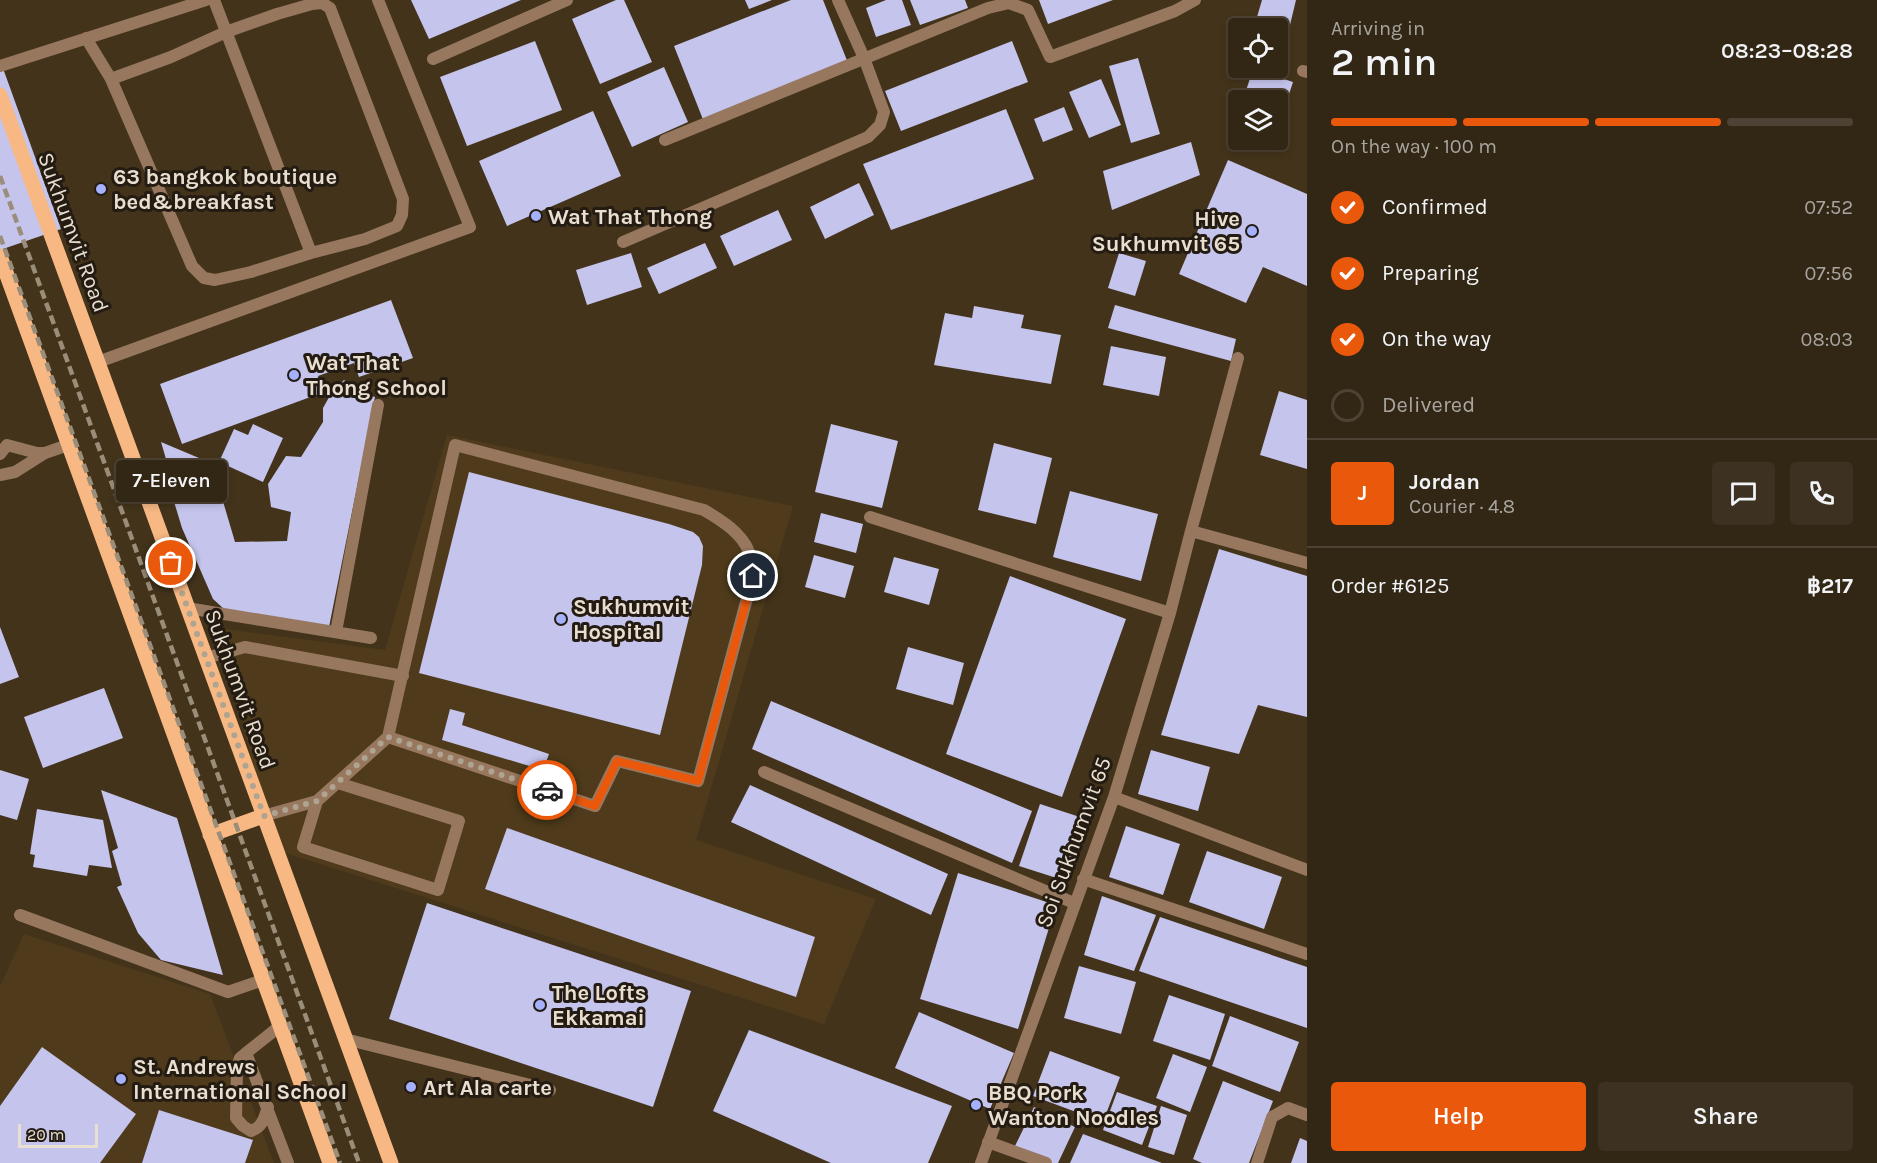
<!DOCTYPE html>
<meta charset="utf-8">
<style>
body{margin:0;font-family:Karla,sans-serif;background:#3d3222;color:#f1f3f6;height:100vh;display:flex;flex-direction:column;font-size:22px;white-space:nowrap}
*{box-sizing:border-box;margin:0}
p{font-size:20px;color:#a8a5a0}
.icon{flex:none;width:33px;height:33px;fill:none;stroke:currentColor;stroke-width:2;stroke-linecap:round;stroke-linejoin:round}
.map{position:relative;flex:1;overflow:hidden}
.panel{display:flex;flex-direction:column;background:#322614;width:570px}
.panel>*{flex:none}
.buttons{position:absolute;left:1228px;top:18px;display:grid;gap:12px}
.buttons a{display:grid;place-items:center;width:60px;height:60px;border-radius:6px;background:#322614;box-shadow:0 3px 9px #0003,0 0 0 2px #4d4334;font-size:30px}
.scale{position:absolute;left:18px;bottom:15px;width:80px;box-sizing:border-box;padding-left:6px;border:3px solid #e9dfd0;border-top:0;font-size:16px;line-height:21px;white-space:nowrap;color:#e9dfd0;-webkit-text-stroke:4px #241c12;paint-order:stroke}
.pin{position:absolute;display:grid;place-items:center;width:51px;height:51px;color:#fff;margin:-26px;border:3px solid #fff;border-radius:50%;box-shadow:0 2px 6px #0007}
.courier{position:absolute;display:grid;place-items:center;width:60px;height:60px;margin:-30px;border:4px solid #ea580c;border-radius:50%;background:#fff;color:#222;box-shadow:0 2px 8px #0007}
.bubble{position:absolute;height:42px;border-radius:6px;background:#322614;box-shadow:0 3px 9px #0003,0 0 0 2px #4d4334;font-size:20px;font-weight:600;line-height:42px;text-align:center}
.overview em{font-style:normal;font-weight:600}
.overview div{display:flex;flex-direction:column-reverse}
.overview{display:flex;align-items:center;justify-content:space-between;height:102px;padding:0 24px}
h1{font-size:39px;font-weight:600;line-height:45px}
.bar{display:grid;grid-template-columns:repeat(4,1fr);gap:9px 6px;align-content:center;height:72px;padding:0 24px}
.bar i{height:8px;border-radius:4px;background:#4d4334}
.bar .active{background:#ea580c}
.bar p{grid-column:span 4}
.line{display:flex;align-items:center;gap:15px;padding:0 24px;border-top:2px solid #4d4334}
.line div{flex:1}
.round{display:grid;place-items:center;flex:none;width:63px;height:63px;border-radius:6px;background:#3d3222}
ol{padding:0 24px;list-style:none}
li{display:flex;align-items:center;gap:18px;height:66px}
li p{margin-inline-start:auto}
li .icon{padding:6px;border-radius:50%;background:#ea580c;color:#fff;stroke-width:4}
li:last-child{color:#a8a5a0}
li i{width:33px;height:33px;border:3px solid #4d4334;border-radius:50%}
.primary-button{display:flex;gap:12px;margin-top:auto;padding:12px 24px}
.primary-button a{flex:1;height:69px;border-radius:6px;background:#ea580c;color:#fff;font-size:24px;font-weight:600;line-height:69px;text-align:center}
.primary-button a+a{background:#3d3222;color:#f1f3f6}
main{display:flex;flex:1;min-height:0}
.map>svg:first-child{display:block}
.built{fill:#4f3b1b}
.building{fill:#c4c4ed}
.lines{fill:none;stroke-linecap:round;stroke-linejoin:round}
.service{stroke:#97785f;stroke-width:12}
.minor{stroke:#97785f;stroke-width:12}
.primary{stroke:#f7b884;stroke-width:15}
.rail{stroke:#9a8d7a;stroke-width:4.5;stroke-dasharray:9 4.5;stroke-linecap:butt}
.done{stroke:#afa391;stroke-width:6;stroke-dasharray:0 10.8}
.route{stroke:#ea580c;stroke-width:8}
.poi-dot{fill:#a5b1fc;stroke:#241c12;stroke-width:2}
.labels{text-anchor:middle;stroke-width:6;stroke-linejoin:round;paint-order:stroke}
.poi-label{font-size:22px;font-weight:bold;fill:#e9dfd0;stroke:#241c12;text-anchor:start}
.street-label{font-size:22px;fill:#e9dfd0;stroke:#241c12}
</style>
<main>
<div class="map">
<svg width="1307" height="1163" viewBox="0 0 1307 1163">
<rect width="100%" height="100%" fill="#43331b"/>
<path class="built" d="M447,435L793,506L696,840L876,899L824,1024L276,850L217,628L385,650Z
M24,934L210,994L274,1163H0V986Z"/>
<path class="building" d="M411,0H521L429,39Z
M616,0H624L652,62L600,84L572,19Z
M745,0H772L749,9Z
M791,0H823L848,63L704,122L674,46Z
M886,0H902L911,25L876,37L866,8Z
M910,0H965L968,8L920,25Z
M1039,0H1113L1048,24Z
M1262,0H1296L1290,25L1257,17Z
M535,41L562,110L467,146L440,77Z
M1012,41L1028,82L901,131L885,91Z
M1138,58L1160,134L1131,143L1109,66Z
M0,60L61,229L0,250Z
M664,67L688,122L632,147L607,92Z
M1253,69L1293,82L1280,122H1278V100H1243Z
M1101,79L1121,125L1089,138L1069,92Z
M1064,107L1073,130L1043,142L1034,119Z
M1006,109L1034,179L891,230L863,164Z
M593,111L621,176L507,226L479,161Z
M1191,142L1200,175L1112,210L1103,171Z
M1228,160L1307,194V286L1263,267L1246,303L1179,274Z
M859,183L874,215L825,239L810,207Z
M778,210L792,240L734,266L720,236Z
M705,243L717,268L659,294L647,268Z
M631,253L642,287L587,305L576,270Z
M1119,253L1146,261L1135,296L1108,288Z
M391,300L413,358L359,377L354,363L318,376L324,392L182,444L160,384Z
M1115,305L1236,339L1231,361L1108,328Z
M974,306L1024,315L1021,328L1061,335L1051,384L934,365L945,313L972,318Z
M1111,346L1166,357L1159,396L1103,385Z
M344,380L363,394L375,397L329,627L224,609L213,599L182,528L172,495L176,493L161,442L218,466L224,481H217L235,542L287,541L291,512L271,507L268,484L286,456L301,457L323,422V408L332,392Z
M1279,391L1307,400V469L1260,455Z
M253,424L283,438L263,482L219,462L234,429L248,435Z
M831,424L898,441L882,508L815,492Z
M994,443L1052,458L1036,524L978,510Z
M469,472L669,524L693,532L699,537L703,546L702,565L660,735L419,673Z
M1070,491L1158,514L1141,581L1053,557Z
M821,513L863,524L856,553L814,542Z
M1219,549L1307,576V717L1258,705L1239,754L1161,735Z
M814,555L854,566L845,598L805,587Z
M894,557L939,569L929,605L884,592Z
M1010,576L1126,619L1062,797L946,754Z
M0,627L19,677L0,684Z
M908,647L964,663L953,705L896,689Z
M104,688L123,738L43,768L24,717Z
M771,701L1032,811L1012,863L752,749Z
M450,709L465,713L462,725L549,754L543,770L442,740Z
M1151,750L1210,767L1198,811L1138,794Z
M0,770L29,779L17,820L0,815Z
M750,785L948,874L931,915L731,822Z
M101,790L177,818L223,975L161,960L138,933L117,887L122,885L112,851L118,848Z
M1040,804L1086,819L1066,881L1019,866Z
M37,809L103,820L112,868L89,865L87,876L33,867L35,855L30,854Z
M1126,826L1180,844L1163,895L1109,877Z
M507,828L815,937L796,997L485,889Z
M1207,851L1282,877L1264,929L1189,902Z
M958,873L1056,905L1018,1029L920,999Z
M1102,896L1156,915L1134,971L1084,955Z
M427,903L691,991L653,1107L389,1019Z
M1160,917L1307,967V1028L1139,971Z
M1079,966L1136,982L1121,1034L1064,1018Z
M1169,995L1225,1014L1210,1060L1153,1041Z
M919,1012L1014,1053L990,1109L895,1068Z
M1230,1016L1299,1042L1280,1092L1212,1066Z
M749,1030L952,1106L928,1163H831L713,1111Z
M42,1047L136,1114L100,1163H0V1106Z
M1050,1051L1120,1077L1103,1122L1033,1096Z
M1173,1054L1207,1067L1190,1112L1156,1098Z
M1223,1081L1273,1101L1249,1163H1202L1193,1159Z
M1117,1092L1157,1106L1142,1145L1103,1130Z
M1161,1106L1187,1115L1174,1155L1148,1147Z
M1034,1107L1075,1127L1058,1163H1051L1015,1146Z
M159,1110L253,1140L245,1163H142Z
M1083,1134L1162,1163H1070Z
M1300,1138L1307,1141V1163H1291Z"/>
<g class="lines">
<path class="service" d="M214,0L311,253
M86,38L111,79L192,266L204,278L215,280L251,272L311,253L365,239L397,226L402,215L403,199L330,8L322,3L312,4L277,14L226,32L171,57L111,79
M433,59L567,0
M0,66L206,0
M665,140L988,8L1009,3L1028,10L1050,57L1175,11L1195,0
M623,242L868,137L880,125L884,112L864,58L838,0
M98,362L470,227L378,0
M455,445L704,510C721,520 742,533 749,552C751,560 752,569 753,576L698,781L617,761L595,806L388,737Z
M0,454L7,445L37,453H45
M0,475L15,472L45,453L68,445
M206,658L245,647L403,676
M317,801L303,847L438,890L459,821L338,783
M263,816L317,801L388,737
M280,1026L246,1053L288,1163
M345,1039L550,1090
M246,1053L240,1058L237,1068L236,1118L243,1126L251,1131C263,1127 264,1118 268,1107"/>
<path class="minor" d="M1303,71L1307,72
M870,517L1170,613
M1191,531L1238,358
M187,608L371,638
M336,632L378,405
M764,772L1074,903
M1114,797L1307,870
M1083,879L1307,954
M20,915L228,992L263,980
M988,1142L1046,1163
M981,1163L1114,797L1170,613L1191,531L1307,563
M1257,1163L1272,1117L1288,1108L1307,1115"/>
<path class="primary" d="M0,95L391,1163
M0,256L330,1163
M210,835L263,816"/>
<path class="rail" d="M0,176L359,1163
M0,236L340,1163"/>
</g>
<g class="lines">
<path class="done" d="M171,563L264,816L317,801L388,737L547,790"/>
<path class="route" d="M547,790L595,806L617,761L698,781L753,576"/>
</g>
<g class="poi-dot">
<circle cx="101" cy="189" r="6"/>
<circle cx="536" cy="216" r="6"/>
<circle cx="1252" cy="231" r="6"/>
<circle cx="294" cy="375" r="6"/>
<circle cx="561" cy="619" r="6"/>
<circle cx="540" cy="1005" r="6"/>
<circle cx="121" cy="1079" r="6"/>
<circle cx="411" cy="1087" r="6"/>
<circle cx="976" cy="1105" r="6"/>
</g>
<g class="labels">
<g class="poi-label">
<text x="113" y="184">63 bangkok boutique<tspan x="113" dy="25">bed&amp;breakfast</tspan></text>
<text x="548" y="224">Wat That Thong</text>
<text x="1240" y="226" text-anchor="end">Hive<tspan x="1240" dy="25">Sukhumvit 65</tspan></text>
<text x="306" y="370">Wat That<tspan x="306" dy="25">Thong School</tspan></text>
<text x="573" y="614">Sukhumvit<tspan x="573" dy="25">Hospital</tspan></text>
<text x="552" y="1000">The Lofts<tspan x="552" dy="25">Ekkamai</tspan></text>
<text x="133" y="1074">St. Andrews<tspan x="133" dy="25">International School</tspan></text>
<text x="423" y="1095">Art Ala carte</text>
<text x="988" y="1100">BBQ Pork<tspan x="988" dy="25">Wanton Noodles</tspan></text>
</g>
<g class="street-label">
<text transform="translate(74 232) rotate(70)" y="8">Sukhumvit Road</text>
<text transform="translate(241 689) rotate(70)" y="8">Sukhumvit Road</text>
<text transform="translate(1073 842) rotate(-70)" y="8">Soi Sukhumvit 65</text>
</g>
</g>
</svg>
<div class="buttons">
<a><svg class="icon" aria-label="locate" viewBox="0 0 24 24"><circle cx="12" cy="12" r="6"/><path d="M12 2v4M12 18v4M2 12h4M18 12h4"/></svg></a>
<a><svg class="icon" aria-label="layers" viewBox="0 0 24 24"><path d="M12 4l9 5-9 5-9-5zM3 14l9 5 9-5"/></svg></a>
</div>
<div class="scale">20 m</div>
<div class="pin" style="left:171px;top:563px;background:#ea580c"><svg class="icon" aria-label="bag" viewBox="0 0 24 24"><path d="M5 8h14l-1 12H6zM9 8a3 3 0 0 1 6 0"/></svg></div>
<div class="pin" style="left:753px;top:576px;background:#1f2937"><svg class="icon" aria-label="home" viewBox="0 0 24 24"><path d="M3 11l9-7 9 7M6 9v11h12V9"/></svg></div>
<div class="courier" style="left:547px;top:790px"><svg class="icon" aria-label="car" viewBox="0 0 24 24"><path d="M5 17H2v-5l4-1 3-4h7l3 4 3 1v5h-3M9 17h6M6 11h13"/><circle cx="7" cy="17" r="2"/><circle cx="17" cy="17" r="2"/></svg></div>
<div class="bubble" style="left:116px;top:460px;width:111px">7-Eleven</div>
</div>
<section class="panel">
<div class="overview"><div><h1>2 min</h1><p>Arriving in</p></div><em>08:23–08:28</em></div>
<div class="bar"><i class="active"></i><i class="active"></i><i class="active"></i><i></i><p>On the way · 100 m</p></div>
<ol>
<li><svg class="icon" aria-label="check" viewBox="0 0 24 24"><path d="M5 12l5 5 9-10"/></svg>Confirmed<p>07:52</p></li>
<li><svg class="icon" aria-label="check" viewBox="0 0 24 24"><path d="M5 12l5 5 9-10"/></svg>Preparing<p>07:56</p></li>
<li><svg class="icon" aria-label="check" viewBox="0 0 24 24"><path d="M5 12l5 5 9-10"/></svg>On the way<p>08:03</p></li>
<li><i></i>Delivered</li>
</ol>
<div class="line" style="height:108px"><b class="round" style="background:#ea580c;color:#fff">J</b><div><b>Jordan</b><p>Courier · 4.8</p></div><a class="round"><svg class="icon" aria-label="chat" viewBox="0 0 24 24"><path d="M4 5h16v11H9l-5 4z"/></svg></a><a class="round"><svg class="icon" aria-label="phone" viewBox="0 0 24 24"><path d="M5 4h4l2 5-3 2q2 4 5 5l2-3 5 2v4C11 20 4 13 5 4z"/></svg></a></div>
<div class="line" style="height:78px"><div>Order #6125</div><b>฿217</b></div>
<div class="primary-button"><a>Help</a><a>Share</a></div>
</section>
</main>
